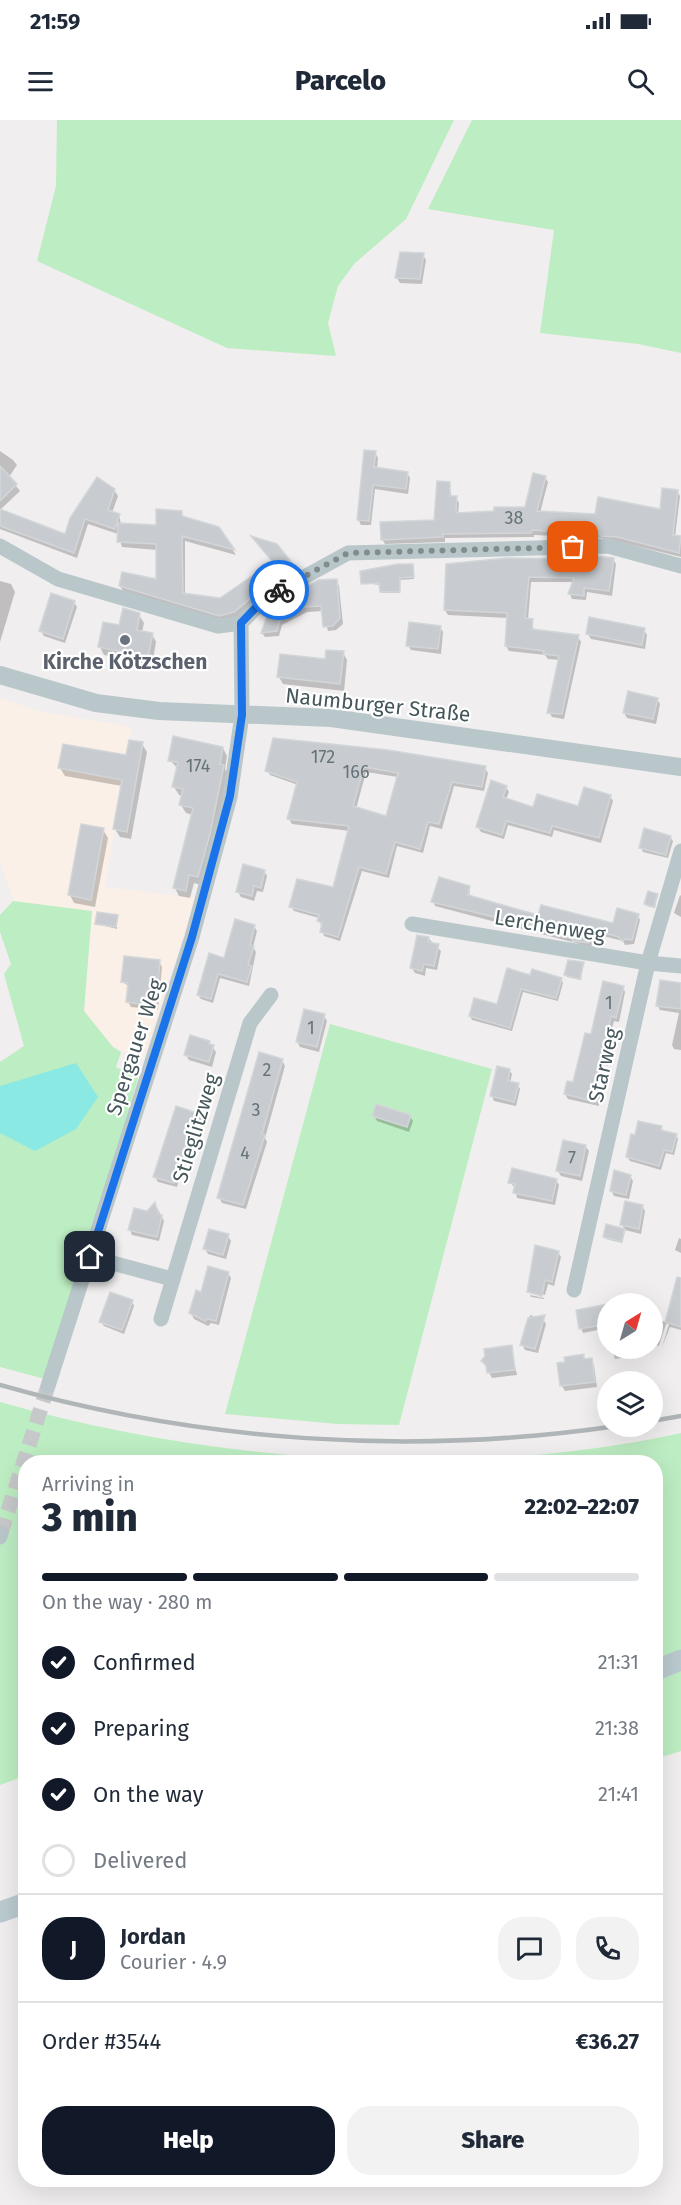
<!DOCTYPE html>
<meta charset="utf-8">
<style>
body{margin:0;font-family:"Fira Sans",sans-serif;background:#f2f2f3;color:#1f2937;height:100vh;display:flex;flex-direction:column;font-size:22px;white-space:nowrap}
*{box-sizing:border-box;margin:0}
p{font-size:20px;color:#747a83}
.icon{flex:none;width:33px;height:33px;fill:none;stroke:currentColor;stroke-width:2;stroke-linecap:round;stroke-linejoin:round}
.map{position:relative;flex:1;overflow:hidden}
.sheet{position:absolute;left:18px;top:1335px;width:645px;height:732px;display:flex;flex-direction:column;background:#fff;border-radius:24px;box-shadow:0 6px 24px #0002}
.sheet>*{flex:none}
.needle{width:39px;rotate:37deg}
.tools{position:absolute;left:597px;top:1173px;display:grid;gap:12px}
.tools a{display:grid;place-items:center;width:66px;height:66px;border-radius:50%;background:#fff;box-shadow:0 6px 24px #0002;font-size:30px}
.pin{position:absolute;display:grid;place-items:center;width:51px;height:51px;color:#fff;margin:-26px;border-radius:12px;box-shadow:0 3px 9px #0006}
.courier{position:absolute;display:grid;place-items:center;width:60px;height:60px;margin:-30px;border:4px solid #1a73e8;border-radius:50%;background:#fff;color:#222;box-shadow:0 2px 8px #0007}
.summary em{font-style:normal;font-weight:800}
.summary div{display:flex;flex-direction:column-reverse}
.summary{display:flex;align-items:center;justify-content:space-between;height:102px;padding:0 24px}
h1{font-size:39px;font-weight:800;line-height:45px}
.bar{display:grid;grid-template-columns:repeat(4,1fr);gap:9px 6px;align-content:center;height:72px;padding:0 24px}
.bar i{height:8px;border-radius:4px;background:#e0e1e3}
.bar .active{background:#111827}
.bar p{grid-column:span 4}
.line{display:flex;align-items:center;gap:15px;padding:0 24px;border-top:2px solid #e0e1e3}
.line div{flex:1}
.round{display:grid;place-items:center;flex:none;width:63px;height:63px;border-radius:24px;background:#f2f2f3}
ol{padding:0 24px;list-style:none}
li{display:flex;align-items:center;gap:18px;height:66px}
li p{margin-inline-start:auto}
li .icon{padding:6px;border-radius:50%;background:#111827;color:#fff;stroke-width:4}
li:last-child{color:#747a83}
li i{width:33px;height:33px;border:3px solid #e0e1e3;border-radius:50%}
.primary-button{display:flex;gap:12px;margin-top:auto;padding:12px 24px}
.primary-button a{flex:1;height:69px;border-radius:24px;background:#111827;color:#fff;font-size:24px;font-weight:800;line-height:69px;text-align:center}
.primary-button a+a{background:#f2f2f3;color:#1f2937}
.status{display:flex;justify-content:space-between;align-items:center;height:42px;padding:0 30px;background:#fff;direction:ltr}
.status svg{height:16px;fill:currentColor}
header{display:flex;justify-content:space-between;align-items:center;height:78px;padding:0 24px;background:#fff;font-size:27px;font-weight:800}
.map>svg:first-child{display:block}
.commercial{fill:#fbf0e7}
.green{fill:#bdedc2}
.water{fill:#8be9e3}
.shadow{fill:#0003;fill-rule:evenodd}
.building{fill:#c8ccd0;stroke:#d2d6d9;stroke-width:1.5;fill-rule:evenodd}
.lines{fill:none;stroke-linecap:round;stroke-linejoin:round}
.minor-tunnel{stroke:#c6c8c9;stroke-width:15;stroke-dasharray:15 8;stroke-linecap:butt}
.minor{stroke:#b9c7cb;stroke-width:15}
.tertiary{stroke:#b9c7cb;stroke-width:18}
.secondary{stroke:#bacacf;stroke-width:21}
.rail{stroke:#b0b5b8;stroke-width:4.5}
.done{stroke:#828c8e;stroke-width:6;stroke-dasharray:0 10.8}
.route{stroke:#1a73e8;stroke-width:8}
.worship-dot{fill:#6b7280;stroke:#fff;stroke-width:2}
.labels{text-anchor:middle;stroke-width:4.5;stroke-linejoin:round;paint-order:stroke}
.number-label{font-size:18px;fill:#667478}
.worship-label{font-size:21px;font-weight:bold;fill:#5b616d;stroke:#fff}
.street-label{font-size:21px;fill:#46575b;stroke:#fff}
</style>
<div class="status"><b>21:59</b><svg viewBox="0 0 49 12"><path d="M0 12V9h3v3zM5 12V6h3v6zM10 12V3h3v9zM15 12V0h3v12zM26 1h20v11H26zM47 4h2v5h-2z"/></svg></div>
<header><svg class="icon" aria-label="menu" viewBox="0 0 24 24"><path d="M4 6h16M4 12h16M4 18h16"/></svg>Parcelo<svg class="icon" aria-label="search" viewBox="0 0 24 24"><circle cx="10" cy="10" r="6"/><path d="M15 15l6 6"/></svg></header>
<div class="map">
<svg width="681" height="2085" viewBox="0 0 681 2085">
<rect width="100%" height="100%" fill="#f0eeee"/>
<path class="commercial" d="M0,578L37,591L132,607L105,767L196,778L143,940L113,927L84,891L92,791L14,781L0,742Z"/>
<path class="green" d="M57,0H454L406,99L354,144L338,166L328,203L336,236L227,228L37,141L56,66Z
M472,0H681V233L638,224L540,213L554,110L428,89Z
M13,781L92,791L84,891L113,927L121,932L116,947L138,958L102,1082L45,1259L0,1247V942L24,926L4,854L11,844L0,812V795Z
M330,904L492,949L399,1305L338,1304L225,1294Z
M0,1282C215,1343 461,1361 681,1313V1631L656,1639V1342H26L25,1656L0,1665Z"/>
<path class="water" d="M76,943L98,977L76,1009L35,1031L0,1013V966Z"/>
<path class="shadow" d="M401,133L423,135L426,140L422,164L400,163L397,158Z
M0,331L13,340L17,345L9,357L20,371L0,390Z
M375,333L378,338L377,349L407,353L410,358L408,374L375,369L371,405H361L358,399Z
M545,357L548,362L540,393L596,395L661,391L677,371L680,376L675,417L681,418V437L620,422L604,421L603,418L534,415V417L445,418V422L385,424L382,419L435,401L449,364L452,378H456L459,383L458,395L526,388Z
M114,370L118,376L112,393L119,395L121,404L158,407L181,392L184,398L218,408L236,435L185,421V475L220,479L260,470L263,476L237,498L223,502L124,472L120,466L157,460V430L122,427L118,414L88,404L77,438L0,409V391L66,416Z
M256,421L277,425L297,452L276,446Z
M613,439L616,444L612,476L587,472L586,480L572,479L570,474L574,462H531L528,500L532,501L534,511L578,517L581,522L564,599L552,597L549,592L560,540L548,539L545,535L509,531L506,526L508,498L448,495L445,490L447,445L598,442Z
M413,445L414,459L400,460V473H382L381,465L362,463Z
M336,460L339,466L343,504L336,510L328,511L323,491L307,492L282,505L279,516L265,517L262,513L271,488Z
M0,461L11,464L15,472L0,522Z
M74,482L77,487L65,523L44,516L41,511Z
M139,495L144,503L142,512L152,514L156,522L152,545L104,535L100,527L120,507Z
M440,507L443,512L441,534L411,530L408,525Z
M644,510L647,515L645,529L591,519L588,514Z
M343,533L347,540L344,571L283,564L279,557Z
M657,579L660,584L656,604L627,598L624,593Z
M274,619L485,648L488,653L484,671L454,666L442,709L430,706L423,733L397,726L389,758L362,751L340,821L324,816L319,798L294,791L291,786L334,769L350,711L292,704L289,699L298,665L270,655L267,650ZM366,652L398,657L387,698L356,689Z
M142,624L147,632L131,719L120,717L115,709L122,666L65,656L60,648L128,637Z
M223,628L227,636L225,649L228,654L202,765L194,763L190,778L179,776L175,768L193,695L186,693L181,685L183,676L179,675L174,667L178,649L170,640Z
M506,667L509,672L506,679L534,689L579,688L610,676L613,681L601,723L554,710L552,717L508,705L504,719L481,712L478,707Z
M103,710L108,718L95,787L74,783L70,775Z
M670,717L673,721L668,738L643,732L641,727Z
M264,751L267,756L263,772L257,771L254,781L241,777L238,772Z
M469,768L470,777L539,797L614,805L638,795L640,800L634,824L625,825L623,821L595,814L591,827L435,786L433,781Z
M657,775L655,788L647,786L645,784Z
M680,775L681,776V797L674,793Z
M117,796V809L97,804Z
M254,806L257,811L253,827L256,832L249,866L220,858L213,883L201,879L198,875Z
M428,818L441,831L437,850L426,848L425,856L415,853L412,848Z
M159,842L162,847L158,890L131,887L128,882L129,867L123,862Z
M583,844L581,860L567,857L566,855Z
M531,856L561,859L563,863L558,881L523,872L512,911L472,900L470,896L498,886Z
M681,865V930L674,929L672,925L679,893L660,890L658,886Z
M623,867L625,872L619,902L614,901L606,930L611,936L608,946L604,945L597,969L601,974L599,986L568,979L565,974L574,964Z
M324,896L327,901L319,932L300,927L297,921Z
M209,922L216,932L212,947L189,940L186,935Z
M282,940L285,946L265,1018L267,1022L246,1089L222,1083L219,1077Z
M509,950L512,954L510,963L518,965L520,969L516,986L494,981L492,976Z
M199,995L202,1000L195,1022L190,1021L177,1067L158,1062L155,1057Z
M374,996H410L413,1001L409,1012L377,1001Z
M661,1008L664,1012L676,1015L678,1019L674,1035L666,1033L661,1050L630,1041L627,1037Z
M585,1026L589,1031L582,1061L561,1056L558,1051Z
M630,1056L633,1061L629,1079L614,1076L611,1070Z
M556,1060L559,1065L555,1085L517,1078L515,1068L510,1062Z
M155,1084L164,1101L159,1121L132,1115L130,1110Z
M642,1086L645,1091L641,1114L625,1110L622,1123L606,1119L605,1117L625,1110L622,1105Z
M228,1116L231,1121L226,1139L208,1134L205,1129Z
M679,1118L681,1119V1133L675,1130Z
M536,1127L558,1132L561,1137L554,1166L548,1164L545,1175L529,1172Z
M228,1153L231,1158L219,1205L211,1203L208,1206L194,1199L191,1193L202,1174Z
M530,1175L544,1178V1179L531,1177Z
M681,1179V1210L670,1207L662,1227L669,1204H666L659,1226L652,1224V1198L666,1202Z
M636,1180L638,1184H618Z
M132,1181L134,1186L124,1214L104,1206L101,1202Z
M608,1191V1208L583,1213L581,1208Z
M530,1195L543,1199L546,1204L538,1233L525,1230L522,1224Z
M511,1227L517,1255L492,1258L483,1242Z
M612,1228H635L636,1235L615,1239Z
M583,1236L585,1240L591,1239L594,1245L597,1267L565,1271L562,1266L566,1243Z"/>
<path class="building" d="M400,132L424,133L420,159L395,158Z
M364,330L376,331L374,347L408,352L406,369L373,365L369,401L357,400Z
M0,346L17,364L0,381Z
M533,353L546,356L537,391L595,394L598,377L660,389L662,368L678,370L673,415L681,416L679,433L617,417L600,416V414L532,410L531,413L443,414V417L381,420L380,402L434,400L437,361L450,362V376H457L456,393L494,391V387H525Z
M97,357L115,369L108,390L120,394L115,409L85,399L74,433L0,406V389L65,414L70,398Z
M156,389L182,391V396L219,407L235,430L182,416L183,473L220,478L252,456L261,470L234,492L219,496L119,466L122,452L156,459V424L117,422L118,403L156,405Z
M251,416L277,424L297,449L272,441Z
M581,436L597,440V436L614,438L609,471L584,468V476L568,474L574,458L529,457L525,498L533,499L532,509L579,515L562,594L547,593L559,536L543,534L544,531L505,526L507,493L444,490L446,444L507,438L580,439Z
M398,444H413L414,457L400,458V472H380L379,463L361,464L360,451Z
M337,459L340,498L333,506L323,507L321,486L304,487L280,500L277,511L261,513L270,487L318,460Z
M51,473L75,481L63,519L39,511Z
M123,488L140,493L137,510L153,513L148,537L98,527L103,502L119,505Z
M589,497L645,508L642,525L586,514Z
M409,502L441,506L438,529L406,526Z
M326,530L344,531L340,564L277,557L280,534L325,539Z
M628,571L658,578L653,599L623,593Z
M173,616L223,627L220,644L224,645L210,714L198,757L189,755L186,771L173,768L193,688L179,685L183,669L172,667L178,642L168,641Z
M273,618L388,630L486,646L482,667L452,662L439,704L428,702L420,729L395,722L386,754L359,747L338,817L320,812L322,803L317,801L319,795L289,787L297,759L333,767L349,706L287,699L297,662L265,651ZM364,647L398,653L386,696L353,686Z
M129,620L143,622L127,712L113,709L122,660L58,648L63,624L126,635Z
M491,660L507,666L503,677L533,687L537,674L578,686L584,667L611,675L599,718L552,706L550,713L506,701L502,715L476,707Z
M81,704L104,708L91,780L68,775Z
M644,708L671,716L666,735L639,728Z
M243,744L265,750L261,768L254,766L252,776L236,772Z
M439,757L470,766L468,775L538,795L541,785L613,803L617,788L639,794L632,820L626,819L622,821L619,817L593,810L589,823L572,821L573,818L524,804L431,782Z
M648,771L658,774L654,787L644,784Z
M97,792L118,795L116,807L95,804Z
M235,799L255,805L250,825L254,826L248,845L252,846L247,862L218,854L211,879L197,875L209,833L224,838Z
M417,815L429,817L428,822L439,824L434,846L424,844L422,851L410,848Z
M124,836L160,840L156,886L126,882L128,863L121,862Z
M568,840L584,842L580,859L564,855Z
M507,848L530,855L532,849L562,858L556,878L521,869L510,908L469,896L474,878L497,884Z
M660,860L681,863V889L656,886Z
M603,861L624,866L616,898L611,896L604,928L609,929L606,942L601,941L594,967L599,968L596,982L564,974L567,961L573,962L585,913L591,914Z
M304,889L325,894L317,927L296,922Z
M190,915L210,921L209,924L214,925L209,942L184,935Z
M259,932L283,939L262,1014L265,1015L243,1085L217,1078Z
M497,946L510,949L508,961L519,963L514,982L490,976Z
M376,984L411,995L407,1007L372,996Z
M176,986L200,994L192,1018L188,1016L174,1063L153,1057Z
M638,1001L662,1006L661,1010L677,1014L672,1032L664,1030L659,1046L626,1037L631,1014L635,1015Z
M563,1020L586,1025L580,1056L556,1051Z
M512,1048L557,1059L552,1081L513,1073L515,1064L508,1063Z
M614,1050L631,1055L626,1075L610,1071Z
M625,1081L643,1085L639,1109L620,1105Z
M155,1082L158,1094L162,1095L157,1117L128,1110L134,1088L147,1091Z
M606,1104L625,1109L622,1122L603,1117Z
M209,1109L229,1114L223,1135L203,1129Z
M535,1125L559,1131L552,1162L545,1160L542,1176L527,1172Z
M208,1146L229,1152L216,1201L208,1199L205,1201L189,1193L196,1170L201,1172Z
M677,1157L681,1158V1207L665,1202Z
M110,1172L133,1180L122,1210L99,1202Z
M608,1184V1204L579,1209L576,1190Z
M545,1195L535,1229L520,1225L528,1198Z
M512,1225L515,1250L487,1253L486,1245L481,1241L485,1236L484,1229Z
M584,1234V1239L592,1238L595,1262L560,1266L557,1243L565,1242L564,1237Z"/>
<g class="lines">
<path class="minor-tunnel" d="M1,1413L48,1266"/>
<path class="minor" d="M0,426L58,459L218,506L241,503L264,479L348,433L608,426L681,446
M412,804L648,843L681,846
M90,1137L172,1159
M574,1170L648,843L681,731
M161,1199L250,903L271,875
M48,1266L192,817L230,677L242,595L241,503
M0,1417L1,1413"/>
<path class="tertiary" d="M0,555L96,583L159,591L331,598L681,647"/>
<path class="secondary" d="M656,1550L681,1540
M0,1792L26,1783"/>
<path class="rail" d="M0,1265C200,1322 411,1336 617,1306
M652,1301L681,1296"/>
</g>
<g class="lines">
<path class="done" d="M279,470L348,433L573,427"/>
<path class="route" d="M90,1137L192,817L230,676L242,595L241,503L264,479L279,470"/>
</g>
<circle class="worship-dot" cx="125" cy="520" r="6"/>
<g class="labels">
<g class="number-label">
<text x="514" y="404">38</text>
<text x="323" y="643">172</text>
<text x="198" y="652">174</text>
<text x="356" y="658">166</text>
<text x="609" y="889">1</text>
<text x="311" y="914">1</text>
<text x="267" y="956">2</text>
<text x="256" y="996">3</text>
<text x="245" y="1039">4</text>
<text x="572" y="1044">7</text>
</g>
<g class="worship-label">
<text x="125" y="549">Kirche Kötzschen</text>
</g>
<g class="street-label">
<text transform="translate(378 585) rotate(6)" y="7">Naumburger Straße</text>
<text transform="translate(550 806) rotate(9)" y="7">Lerchenweg</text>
<text transform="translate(135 927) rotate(-72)" y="7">Spergauer Weg</text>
<text transform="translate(604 945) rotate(-77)" y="7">Starweg</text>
<text transform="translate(196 1008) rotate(-73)" y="7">Stieglitzweg</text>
</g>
</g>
</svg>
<div class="tools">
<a><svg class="needle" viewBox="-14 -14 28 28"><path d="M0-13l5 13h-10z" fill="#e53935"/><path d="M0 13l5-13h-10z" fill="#747a83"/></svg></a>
<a><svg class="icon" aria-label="layers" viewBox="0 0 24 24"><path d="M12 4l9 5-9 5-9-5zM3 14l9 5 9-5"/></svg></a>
</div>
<div class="pin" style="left:573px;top:427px;background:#ea580c"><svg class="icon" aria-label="bag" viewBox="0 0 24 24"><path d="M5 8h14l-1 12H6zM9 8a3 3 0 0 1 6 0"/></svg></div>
<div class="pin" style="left:90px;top:1137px;background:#1f2937"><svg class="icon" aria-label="home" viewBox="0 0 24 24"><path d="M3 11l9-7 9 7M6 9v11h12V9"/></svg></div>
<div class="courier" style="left:279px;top:470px"><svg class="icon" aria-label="bike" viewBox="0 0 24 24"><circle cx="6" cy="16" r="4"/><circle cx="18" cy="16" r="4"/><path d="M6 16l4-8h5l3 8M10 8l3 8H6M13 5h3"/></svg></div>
<section class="sheet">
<div class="summary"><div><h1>3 min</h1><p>Arriving in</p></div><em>22:02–22:07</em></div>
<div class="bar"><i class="active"></i><i class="active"></i><i class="active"></i><i></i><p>On the way · 280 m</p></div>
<ol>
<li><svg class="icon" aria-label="check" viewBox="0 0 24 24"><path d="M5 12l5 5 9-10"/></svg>Confirmed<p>21:31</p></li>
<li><svg class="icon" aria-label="check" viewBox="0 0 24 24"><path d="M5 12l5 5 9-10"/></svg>Preparing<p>21:38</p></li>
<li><svg class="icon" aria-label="check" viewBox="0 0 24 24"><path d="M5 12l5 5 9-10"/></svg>On the way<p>21:41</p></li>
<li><i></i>Delivered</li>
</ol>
<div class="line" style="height:108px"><b class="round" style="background:#111827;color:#fff">J</b><div><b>Jordan</b><p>Courier · 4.9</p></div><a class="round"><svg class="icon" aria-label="chat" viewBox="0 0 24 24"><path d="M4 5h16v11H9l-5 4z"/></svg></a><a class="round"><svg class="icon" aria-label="phone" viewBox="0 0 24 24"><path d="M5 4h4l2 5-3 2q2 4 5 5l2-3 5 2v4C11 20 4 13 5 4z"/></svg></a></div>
<div class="line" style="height:78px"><div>Order #3544</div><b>€36.27</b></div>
<div class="primary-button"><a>Help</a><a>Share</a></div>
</section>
</div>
